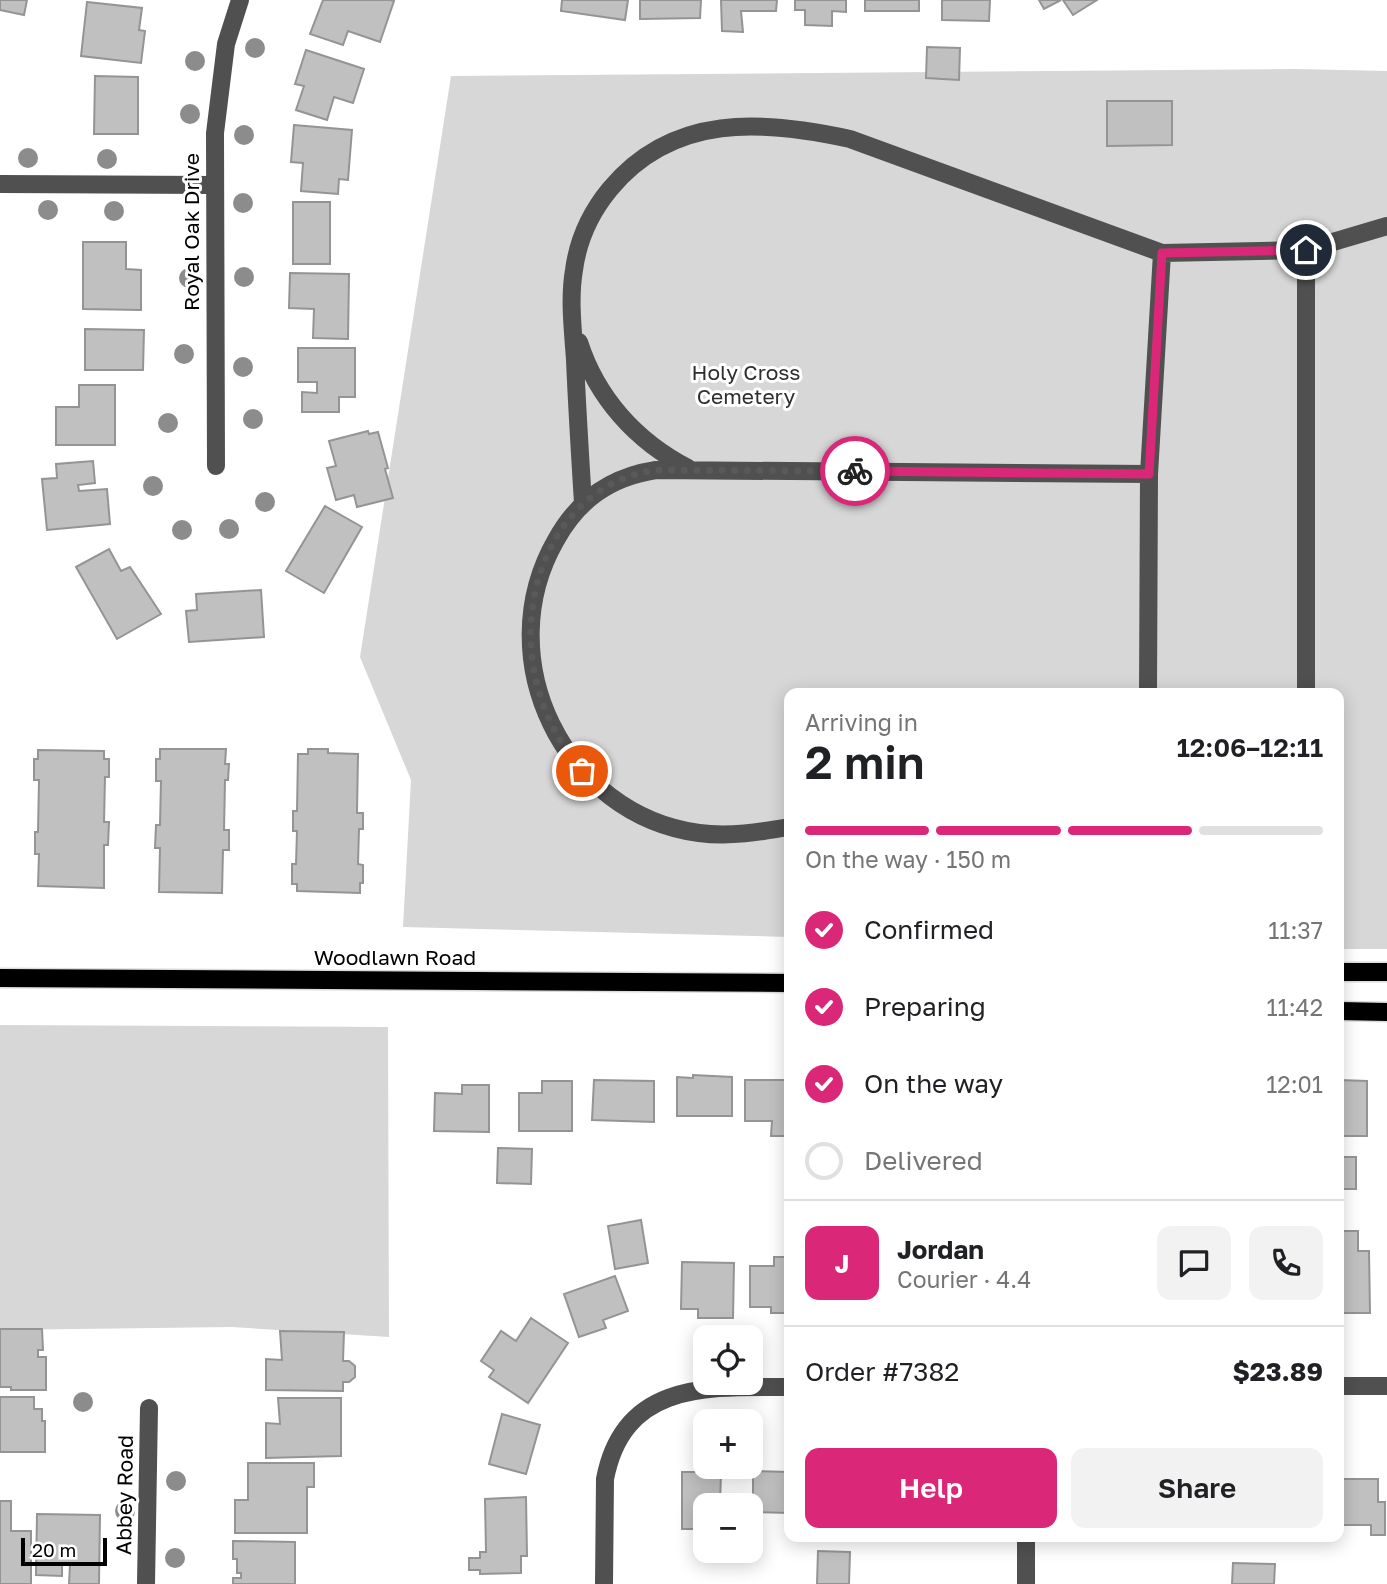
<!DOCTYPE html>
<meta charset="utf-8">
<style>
body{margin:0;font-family:"Golos Text",sans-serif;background:#f2f2f2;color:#202124;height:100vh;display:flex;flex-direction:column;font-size:26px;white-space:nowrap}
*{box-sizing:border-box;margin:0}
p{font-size:23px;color:#757577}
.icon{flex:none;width:38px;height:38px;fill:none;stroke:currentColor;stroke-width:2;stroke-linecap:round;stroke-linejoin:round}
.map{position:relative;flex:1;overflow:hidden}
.drawer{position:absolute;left:784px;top:688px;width:560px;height:854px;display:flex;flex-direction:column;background:#fff;border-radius:14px;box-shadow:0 4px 18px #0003}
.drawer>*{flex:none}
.controls{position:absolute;left:693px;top:1325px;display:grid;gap:14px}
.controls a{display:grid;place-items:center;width:70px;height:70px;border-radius:14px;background:#fff;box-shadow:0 4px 18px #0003;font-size:35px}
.scale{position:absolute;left:21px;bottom:18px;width:86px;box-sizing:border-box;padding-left:7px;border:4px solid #000;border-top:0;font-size:19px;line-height:24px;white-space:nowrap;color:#000;-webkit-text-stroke:5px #fff;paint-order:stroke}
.pin{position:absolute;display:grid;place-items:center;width:60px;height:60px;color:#fff;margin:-30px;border:4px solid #fff;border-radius:50%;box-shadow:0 2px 7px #0007}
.courier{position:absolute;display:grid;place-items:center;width:70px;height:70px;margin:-35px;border:5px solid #db2777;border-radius:50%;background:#fff;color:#222;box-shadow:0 2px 9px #0007}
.headline em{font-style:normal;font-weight:600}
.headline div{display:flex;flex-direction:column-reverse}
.headline{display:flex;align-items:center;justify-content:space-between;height:119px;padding:0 21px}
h1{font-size:46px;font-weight:600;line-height:52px}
.bar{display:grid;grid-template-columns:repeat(4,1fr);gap:10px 7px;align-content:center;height:84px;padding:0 21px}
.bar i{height:9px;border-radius:5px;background:#e0e0e0}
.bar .selected{background:#db2777}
.bar p{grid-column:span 4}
.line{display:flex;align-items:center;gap:18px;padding:0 21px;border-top:2px solid #e0e0e0}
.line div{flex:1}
.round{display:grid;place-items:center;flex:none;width:74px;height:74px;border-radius:14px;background:#f2f2f2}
ol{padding:0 21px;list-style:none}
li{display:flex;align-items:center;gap:21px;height:77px}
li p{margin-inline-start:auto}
li .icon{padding:7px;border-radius:50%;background:#db2777;color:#fff;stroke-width:4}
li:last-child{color:#757577}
li i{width:38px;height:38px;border:4px solid #e0e0e0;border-radius:50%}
.cta{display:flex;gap:14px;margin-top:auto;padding:14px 21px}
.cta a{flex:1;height:80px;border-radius:14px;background:#db2777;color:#fff;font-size:28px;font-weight:600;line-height:80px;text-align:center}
.cta a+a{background:#f2f2f2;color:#202124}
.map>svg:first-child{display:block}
.green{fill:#d7d7d7}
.building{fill:#c0c0c0;stroke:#949494;stroke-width:2}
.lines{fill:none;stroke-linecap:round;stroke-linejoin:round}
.major-casing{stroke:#dbdbdb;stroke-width:21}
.minor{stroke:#505050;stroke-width:18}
.major{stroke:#000;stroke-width:18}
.tree{fill:#8c8c8c}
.done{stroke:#595959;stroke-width:7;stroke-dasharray:0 12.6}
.route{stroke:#db2777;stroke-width:9}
.labels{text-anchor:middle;stroke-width:6;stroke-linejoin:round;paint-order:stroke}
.street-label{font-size:21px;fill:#000;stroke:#fff}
.park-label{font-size:21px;fill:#2e2e2e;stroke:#fff}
</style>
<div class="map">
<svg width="1387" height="1584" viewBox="0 0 1387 1584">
<rect width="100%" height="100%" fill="#fff"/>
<path class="green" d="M1296,69L1387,71V949H1339V693H789V937L403,927L411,780L360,657L451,76Z
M0,1025L388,1027L389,1337L232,1327L0,1330Z"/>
<path class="building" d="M0,0H27L24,15L0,10Z
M323,0H390L394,1L380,42L348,31L343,45L310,34Z
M562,0H628L625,20L561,11Z
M640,0H701L700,18L640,19Z
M721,0H777L776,11H741L743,32L722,31Z
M795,0H846V12L832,11V26L805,25V10H795Z
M865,0H919V11H865Z
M942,0H990L989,21L942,20Z
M1039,0H1061L1044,9Z
M1063,0H1097L1073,15Z
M87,2L142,8L139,30L145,31L141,63L81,56Z
M927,47L960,48L959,80L926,78Z
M306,50L364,69L353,103L334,97L327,120L296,110L304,86L295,84Z
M95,76L138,77V134H94Z
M1107,101H1172V145L1107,146Z
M294,125L352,130L348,180L339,179L338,194L301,191L303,163L291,162Z
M293,202H330V264H293Z
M83,242H126V269L141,270V310L83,309Z
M290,273L349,274L348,339L313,338L314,309L289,308Z
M85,329L144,330L143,370H85Z
M298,348H355V397H339V412H302V392L317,393V382H298Z
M79,385H115V445H56V407H79Z
M368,431L369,434L378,432L388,468L385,469L393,498L357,507L354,495L336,500L327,468L336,466L329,441Z
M93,461L95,483L78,485L79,491L107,489L110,524L47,530L42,479L57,478L56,464Z
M325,506L362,527L324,593L286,571Z
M109,549L121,571L130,567L161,614L117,639L76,567Z
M261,590L264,637L189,642L186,611L197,610L196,594Z
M160,749H226L225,764H229L228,780H225L224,830H229V850H223L222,893L159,892L160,848H155L156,825H160L161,781H156V759H160Z
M308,749H328V753L358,754L357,813H363V829H359L358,864L363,865V883H360V893L297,891V884H292V864H296L297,831H293V811H297L298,754H308Z
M38,750L104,751V759H109V777H105L104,822H109L108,845H104V888L38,886L39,854H35V832H38L39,780H34V759H38Z
M693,1075L732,1077V1116H677V1077L693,1078Z
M594,1080L654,1081V1122L592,1120Z
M745,1080H789V1136H771L772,1121H745Z
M1339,1080L1367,1081V1136H1339Z
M542,1081H572V1131H519V1093H542Z
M462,1085H489V1132L434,1131L435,1093L462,1094Z
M498,1148L532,1149L531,1184L497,1183Z
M1339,1157H1356V1189H1339Z
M641,1220L648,1263L615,1269L608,1226Z
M1339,1231H1358V1251H1369L1370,1313H1339Z
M774,1257H789V1313H771V1307H750V1266H774Z
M682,1262L734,1263L733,1318H698V1309H681Z
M615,1276L628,1311L603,1320L606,1328L579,1337L564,1294Z
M531,1318L568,1343L528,1403L489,1377L494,1370L481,1361L501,1331L516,1341Z
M0,1329H42L43,1350H38V1357H46V1390H11V1387H0Z
M280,1331L344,1332L343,1361H349L355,1366V1377L349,1382H343V1391L266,1390V1359L282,1360Z
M0,1397H34V1409H42V1421H45V1452H0Z
M278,1398H341V1456L266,1458V1423L280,1424Z
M502,1414L540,1425L526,1474L489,1464Z
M248,1463H314V1487H307V1533H235V1500H248Z
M753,1471L789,1472V1513L753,1512Z
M682,1472H721L720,1505H705V1529H682Z
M1339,1479H1378V1502H1385V1535H1371V1525H1339Z
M526,1497L527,1556H521V1573L480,1574V1570H469V1558H480V1552H486L485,1499Z
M0,1501H11V1531H31V1584H0Z
M37,1514L100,1515L99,1584H69L70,1564H62V1576L36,1575Z
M233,1541L295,1542V1584H233V1578H241V1573H237V1559H233Z
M818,1551L850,1552L849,1584H817Z
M1233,1563L1275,1564L1274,1584H1232Z"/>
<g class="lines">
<g class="major-casing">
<path id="major" d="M1339,972H1387
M0,978L789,983
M1339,1011L1387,1012"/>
</g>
<path class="minor" d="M0,184L213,185
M579,342C597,398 636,441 688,468
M216,466L215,133L226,44L240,0
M583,503C580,455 577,407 575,360C573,330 569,299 574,270C578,240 591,212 610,189C673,113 763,120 850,139L1162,253
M1148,693L1149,474L1162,253L1306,250L1387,226
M1306,693V250
M789,827C760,832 730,837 699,833C564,815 488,658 556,540C578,500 610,477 656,470L1149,474
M1339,1386H1387
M146,1584L149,1408
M604,1584L605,1479C624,1380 710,1387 789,1387
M1026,1584V1536"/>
<use href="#major" class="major"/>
</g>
<g class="tree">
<circle cx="255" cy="48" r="10"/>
<circle cx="195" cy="61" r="10"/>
<circle cx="190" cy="114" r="10"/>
<circle cx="244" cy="135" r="10"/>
<circle cx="28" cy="158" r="10"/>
<circle cx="107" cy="159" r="10"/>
<circle cx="243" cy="203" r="10"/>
<circle cx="48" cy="210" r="10"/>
<circle cx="114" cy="211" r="10"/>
<circle cx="244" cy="277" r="10"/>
<circle cx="189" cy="278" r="10"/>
<circle cx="184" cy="354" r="10"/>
<circle cx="243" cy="367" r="10"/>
<circle cx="253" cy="419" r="10"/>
<circle cx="168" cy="423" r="10"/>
<circle cx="153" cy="486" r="10"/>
<circle cx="265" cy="502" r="10"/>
<circle cx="229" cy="529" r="10"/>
<circle cx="182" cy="530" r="10"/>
<circle cx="83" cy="1402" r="10"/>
<circle cx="176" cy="1481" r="10"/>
<circle cx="125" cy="1511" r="10"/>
<circle cx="175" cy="1558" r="10"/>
</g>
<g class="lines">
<path class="done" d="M582,771C560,744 544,715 536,681C515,591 557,484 656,470L855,471"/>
<path class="route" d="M855,471L1149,474L1162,253L1306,250"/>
</g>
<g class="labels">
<g class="street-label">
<text transform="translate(192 232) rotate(-90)" y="7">Royal Oak Drive</text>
<text x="395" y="965">Woodlawn Road</text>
<text transform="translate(125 1495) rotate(-89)" y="7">Abbey Road</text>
</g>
<g class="park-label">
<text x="746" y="380">Holy Cross<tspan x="746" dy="24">Cemetery</tspan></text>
</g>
</g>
</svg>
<div class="controls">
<a><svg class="icon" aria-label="locate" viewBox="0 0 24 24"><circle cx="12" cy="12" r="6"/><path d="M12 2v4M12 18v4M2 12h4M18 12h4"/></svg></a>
<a>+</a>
<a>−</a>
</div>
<div class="scale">20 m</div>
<div class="pin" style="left:582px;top:771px;background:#ea580c"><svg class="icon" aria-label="bag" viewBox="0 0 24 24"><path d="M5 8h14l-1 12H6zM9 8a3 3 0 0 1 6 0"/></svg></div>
<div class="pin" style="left:1306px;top:250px;background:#1f2937"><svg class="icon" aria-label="home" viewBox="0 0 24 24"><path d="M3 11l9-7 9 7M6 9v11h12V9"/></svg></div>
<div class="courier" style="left:855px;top:471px"><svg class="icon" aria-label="bike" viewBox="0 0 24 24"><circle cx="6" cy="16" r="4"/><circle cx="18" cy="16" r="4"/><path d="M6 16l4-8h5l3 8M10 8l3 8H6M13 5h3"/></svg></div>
<section class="drawer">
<div class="headline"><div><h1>2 min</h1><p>Arriving in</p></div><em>12:06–12:11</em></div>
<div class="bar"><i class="selected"></i><i class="selected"></i><i class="selected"></i><i></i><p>On the way · 150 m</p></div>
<ol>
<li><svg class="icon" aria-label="check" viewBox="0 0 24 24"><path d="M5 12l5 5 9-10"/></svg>Confirmed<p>11:37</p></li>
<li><svg class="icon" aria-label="check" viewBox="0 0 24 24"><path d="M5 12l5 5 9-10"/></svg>Preparing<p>11:42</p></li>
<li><svg class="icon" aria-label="check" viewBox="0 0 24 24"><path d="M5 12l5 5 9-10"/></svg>On the way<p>12:01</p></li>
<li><i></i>Delivered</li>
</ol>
<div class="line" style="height:126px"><b class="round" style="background:#db2777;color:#fff">J</b><div><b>Jordan</b><p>Courier · 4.4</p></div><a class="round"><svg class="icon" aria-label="chat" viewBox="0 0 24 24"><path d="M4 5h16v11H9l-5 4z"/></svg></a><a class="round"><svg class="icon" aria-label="phone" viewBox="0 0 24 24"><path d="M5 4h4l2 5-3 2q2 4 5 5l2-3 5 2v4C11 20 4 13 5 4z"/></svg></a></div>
<div class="line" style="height:91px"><div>Order #7382</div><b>$23.89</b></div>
<div class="cta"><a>Help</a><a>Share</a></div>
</section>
</div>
